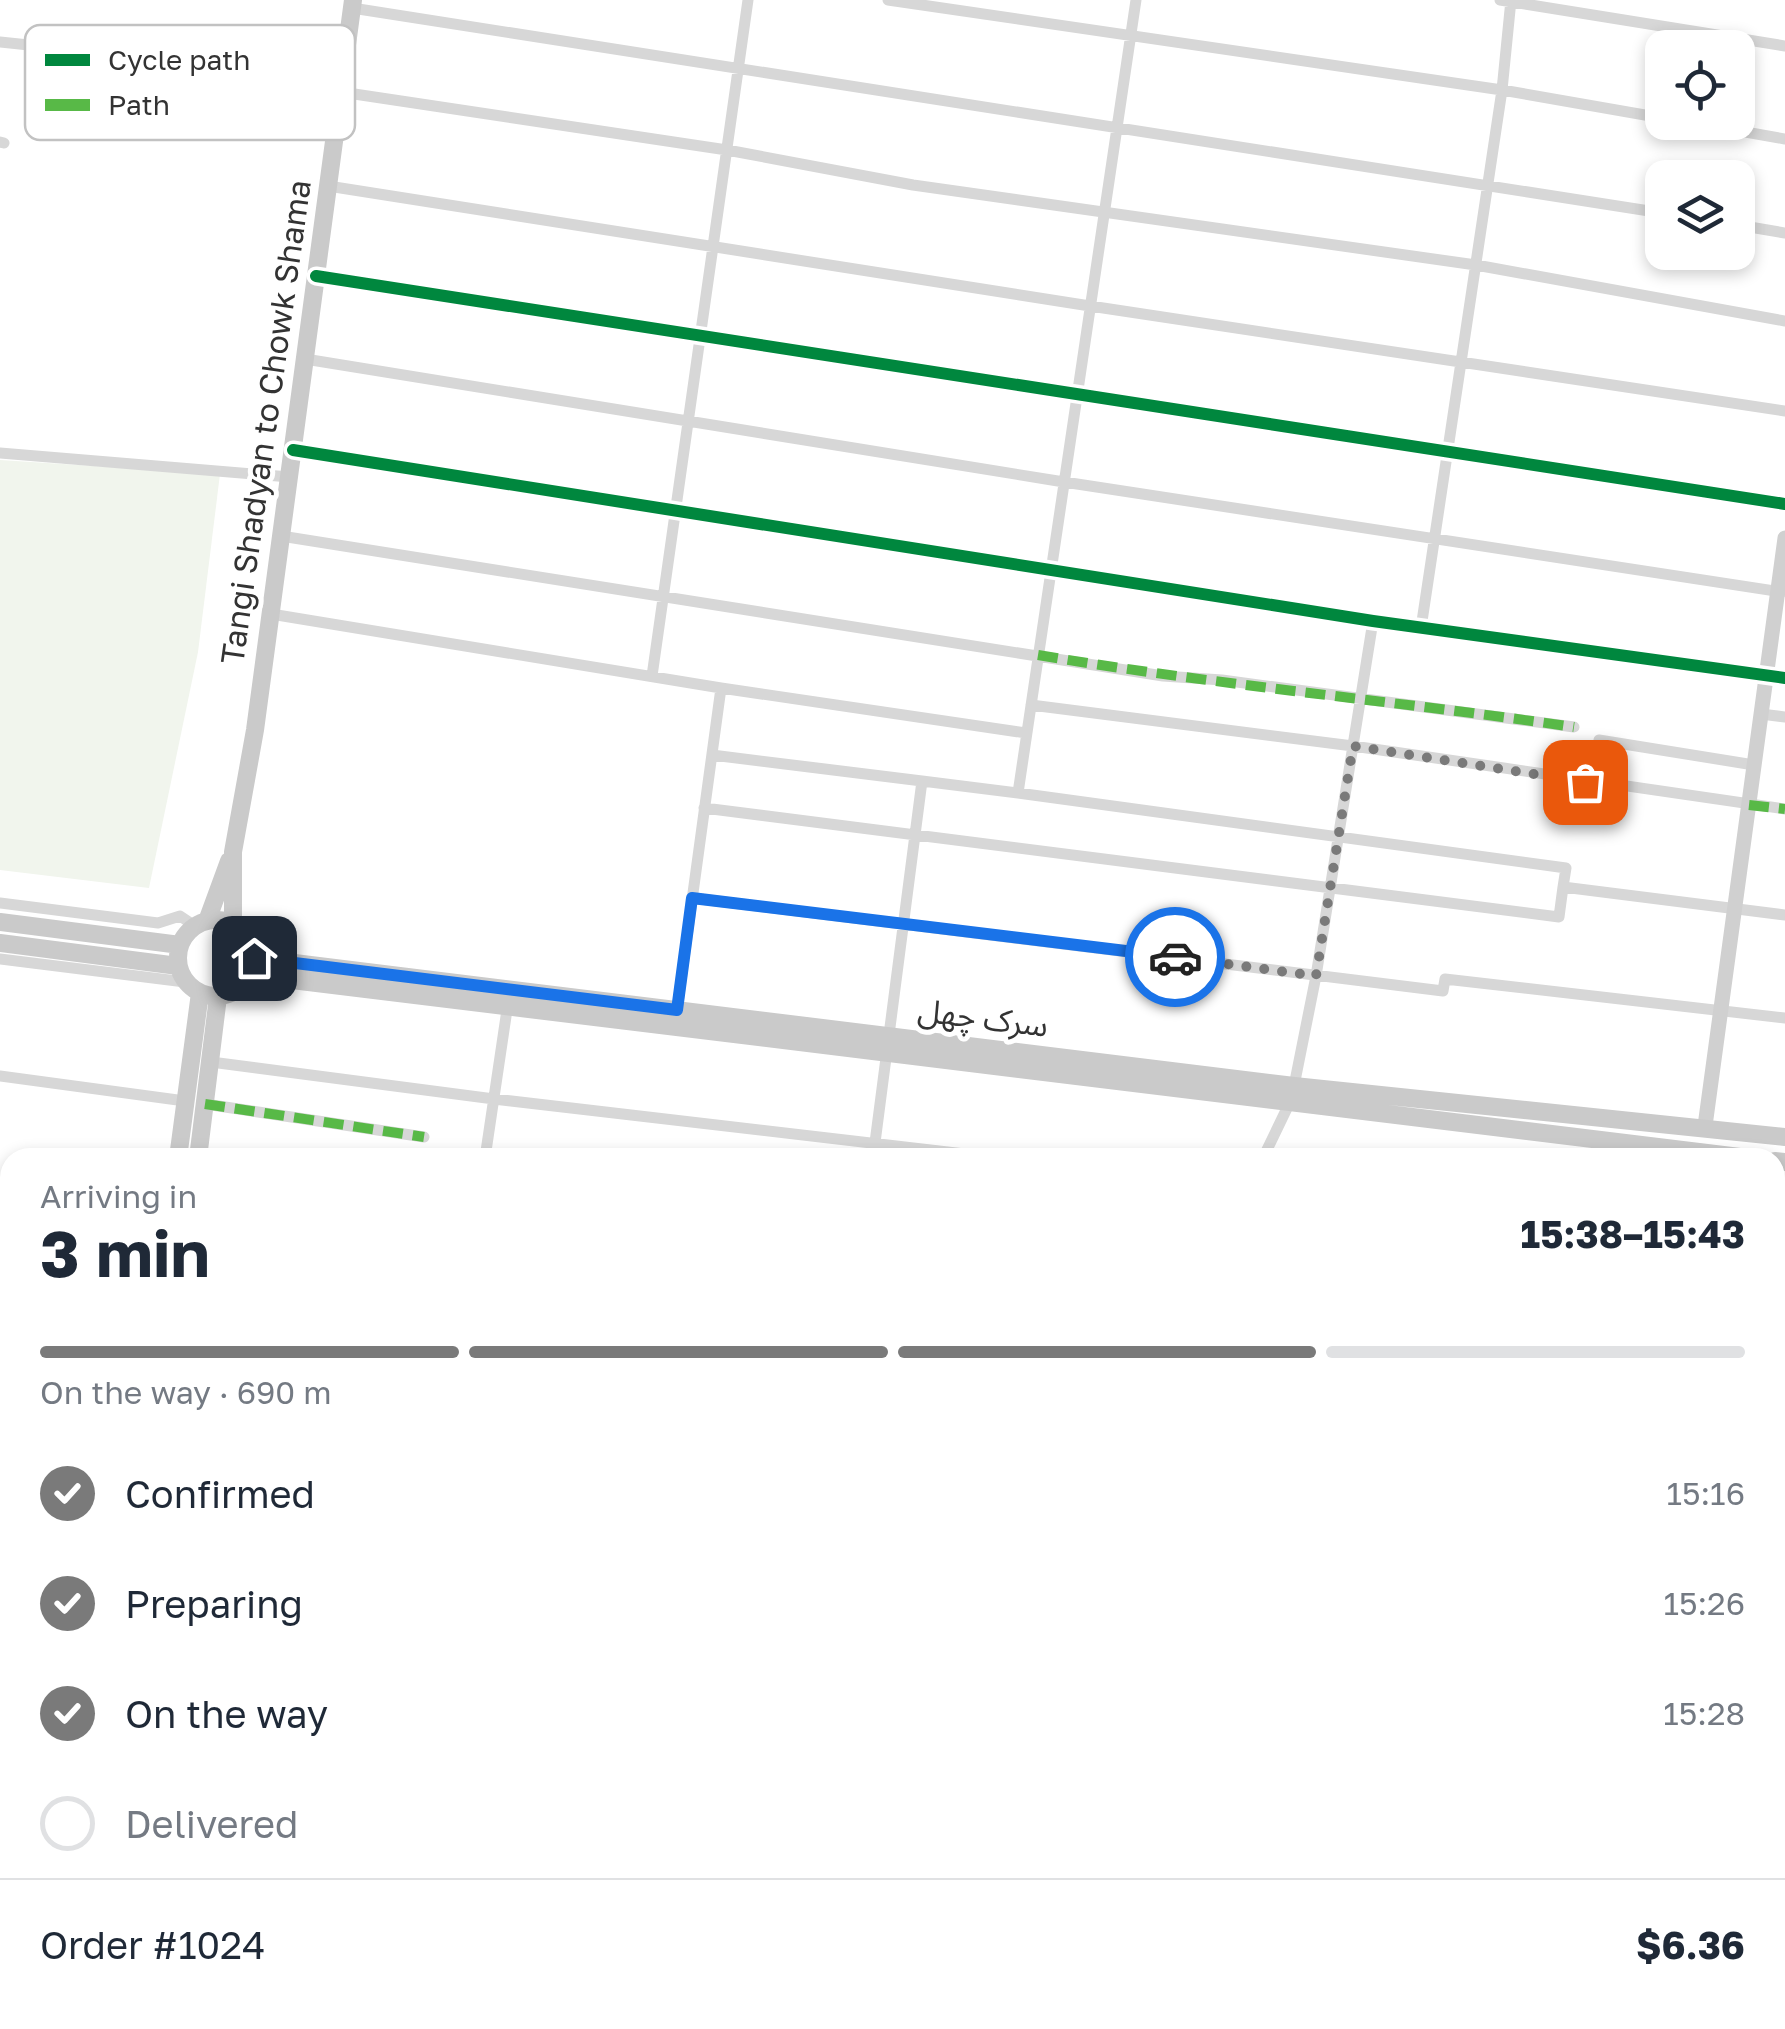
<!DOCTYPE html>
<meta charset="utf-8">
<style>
body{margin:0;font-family:"Golos Text","Noto Sans Arabic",sans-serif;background:#f6f6f7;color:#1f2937;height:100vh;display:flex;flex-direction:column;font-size:38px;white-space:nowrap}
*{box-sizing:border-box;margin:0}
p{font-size:32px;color:#747a83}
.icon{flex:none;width:55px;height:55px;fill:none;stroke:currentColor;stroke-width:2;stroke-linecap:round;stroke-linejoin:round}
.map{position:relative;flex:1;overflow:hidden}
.side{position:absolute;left:0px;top:1148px;width:1785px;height:882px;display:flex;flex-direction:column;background:#fff;border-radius:30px 30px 0 0;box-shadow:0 5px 15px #0003}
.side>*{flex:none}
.buttons{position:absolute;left:1645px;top:30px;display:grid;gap:20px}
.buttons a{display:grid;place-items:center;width:110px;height:110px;border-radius:20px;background:#fff;box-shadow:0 5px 15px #0003;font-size:50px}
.pin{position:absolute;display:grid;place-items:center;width:85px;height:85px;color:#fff;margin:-42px;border-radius:20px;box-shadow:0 5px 15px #0006}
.courier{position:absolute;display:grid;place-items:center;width:100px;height:100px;margin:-50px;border:8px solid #1a73e8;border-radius:50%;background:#fff;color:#222;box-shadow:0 2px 12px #0007}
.overview em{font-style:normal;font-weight:700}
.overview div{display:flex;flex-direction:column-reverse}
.overview{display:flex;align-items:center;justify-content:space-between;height:170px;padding:0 40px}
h1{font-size:65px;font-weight:700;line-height:75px}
.bar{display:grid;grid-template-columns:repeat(4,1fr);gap:15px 10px;align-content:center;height:120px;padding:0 40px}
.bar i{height:12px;border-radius:8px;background:#e0e1e3}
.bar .on{background:#7a7a7a}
.bar p{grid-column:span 4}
.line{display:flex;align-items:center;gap:25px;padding:0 40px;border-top:2px solid #e0e1e3}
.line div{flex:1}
ol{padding:0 40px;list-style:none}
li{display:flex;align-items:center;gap:30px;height:110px}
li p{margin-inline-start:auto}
li .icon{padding:10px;border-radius:50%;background:#7a7a7a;color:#fff;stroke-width:4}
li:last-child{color:#747a83}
li i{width:55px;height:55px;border:5px solid #e0e1e3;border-radius:50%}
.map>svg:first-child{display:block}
.green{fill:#f1f5ed}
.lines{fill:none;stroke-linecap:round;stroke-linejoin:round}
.street{stroke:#d7d7d7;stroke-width:11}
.secondary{stroke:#d0d0d0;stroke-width:15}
.primary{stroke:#cacaca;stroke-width:18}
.quiet{stroke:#58b947;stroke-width:10;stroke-dasharray:20 10;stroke-linecap:butt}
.cycleway-casing{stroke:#fff;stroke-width:19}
.cycleway{stroke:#00873e;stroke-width:12}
.done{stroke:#7a7a7a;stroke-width:10;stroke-dasharray:0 18}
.route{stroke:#1a73e8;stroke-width:12}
.labels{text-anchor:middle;stroke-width:10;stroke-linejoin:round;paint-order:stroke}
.street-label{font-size:32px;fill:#333;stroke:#fff}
.key{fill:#fff;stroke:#c2c2c2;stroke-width:2.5}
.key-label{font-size:28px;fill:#333}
</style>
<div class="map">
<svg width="1785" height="2029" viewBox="0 0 1785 2029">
<rect width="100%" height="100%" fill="#fff"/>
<path class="green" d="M0,460L220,474L198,652L149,888L0,870Z"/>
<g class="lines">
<path class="street" d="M888,0L1502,90L1662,118
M1500,0L1785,46
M352,8L1662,213
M0,42L67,49
M341,92L727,150L913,185L1476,265L1785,321
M1689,122L1785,139
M0,142L4,143
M328,186L1090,306L1785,411
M1738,225L1785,233
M316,276L1785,504
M305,359L1064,482L1782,592
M293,450L1373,621L1785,678
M0,453L289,477
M281,536L1163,676L1222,680L1574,727
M271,614L721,688L1026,733
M1421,628L1502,90L1511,0
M652,676L748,0
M1031,705L1353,746L1785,809
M1761,714L1785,717
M1599,740L1754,765
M712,755L922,781
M1018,793L1566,868L1563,887L1785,915
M704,808L1559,917L1563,887
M692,898L1443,991L1445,979L1785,1018
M0,903L158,923L180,916L195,926
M0,959L185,982
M677,1010L721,688
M211,1062L494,1099L999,1158
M0,1076L185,1101
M205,1104L424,1137
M485,1158L508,1003
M873,1158L922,781L1018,793L1136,0
M1263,1158L1290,1102L1294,1086L1316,976L1373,621
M1775,1319L1785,1318
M0,1423L10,1425
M1775,1423L1785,1577
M0,1590L10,1591
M1775,1617L1785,1616
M1775,1759L1785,1758
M0,1769L10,1771
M0,1814L10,1815
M1775,1913H1785
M539,2020L663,2029
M790,2020V2029
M1029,2020L1030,2029
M351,2029V2020
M422,2029L423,2020
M696,2029L697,2020"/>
<path class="secondary" d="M1705,1126L1785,538"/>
<path class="primary" d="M178 958a38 38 0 1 1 76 0a38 38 0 1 1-76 0Z
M207,921L229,861
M0,922L180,945
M233,924V852L255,730L353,0
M0,943L178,966
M254,958L1294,1086L1785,1137
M250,975L1748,1158
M178,1158L200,993
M198,1158L218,997
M1775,1161L1785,1162
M55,2029L56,2020
M81,2029L82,2020"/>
<path class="quiet" d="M1038,655C1216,685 1396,701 1574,727
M1749,805L1785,809
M205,1104L424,1137"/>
<g class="cycleway-casing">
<path id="cycleway" d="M316,276L1785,504
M293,450L1373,621L1785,678"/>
</g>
<use href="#cycleway" class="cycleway"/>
</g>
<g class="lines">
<path class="done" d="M1175,957L1316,976L1353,746L1585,782"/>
<path class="route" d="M254,958L677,1010L692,898L1175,957"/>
</g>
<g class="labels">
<g class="street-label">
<text transform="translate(266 422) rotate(-82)" y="11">Tangi Shadyan to Chowk Shama</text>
<text transform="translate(983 1018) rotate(7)" y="11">سرک چهل</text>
</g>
</g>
<rect x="25" y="25" width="330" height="115" rx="15" class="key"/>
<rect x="45" y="54" width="45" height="12" fill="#00873e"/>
<rect x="45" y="99" width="45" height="12" fill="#58b947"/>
<g class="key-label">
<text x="108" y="70">Cycle path</text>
<text x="108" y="115">Path</text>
</g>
</svg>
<div class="buttons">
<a><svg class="icon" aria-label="locate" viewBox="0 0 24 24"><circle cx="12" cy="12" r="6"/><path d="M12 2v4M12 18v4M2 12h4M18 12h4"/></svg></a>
<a><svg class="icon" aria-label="layers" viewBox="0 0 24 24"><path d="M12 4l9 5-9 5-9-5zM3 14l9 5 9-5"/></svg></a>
</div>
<div class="pin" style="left:1585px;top:782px;background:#ea580c"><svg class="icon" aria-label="bag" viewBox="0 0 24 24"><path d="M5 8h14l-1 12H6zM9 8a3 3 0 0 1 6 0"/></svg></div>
<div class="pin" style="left:254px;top:958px;background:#1f2937"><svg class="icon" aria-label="home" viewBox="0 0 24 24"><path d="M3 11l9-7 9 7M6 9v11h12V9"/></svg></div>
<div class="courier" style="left:1175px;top:957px"><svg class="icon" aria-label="car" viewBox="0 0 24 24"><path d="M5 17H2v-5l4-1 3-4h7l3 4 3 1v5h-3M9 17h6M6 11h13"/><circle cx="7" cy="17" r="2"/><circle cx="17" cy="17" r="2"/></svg></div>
<section class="side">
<div class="overview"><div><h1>3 min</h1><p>Arriving in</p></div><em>15:38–15:43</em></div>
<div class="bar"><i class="on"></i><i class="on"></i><i class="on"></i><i></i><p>On the way · 690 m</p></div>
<ol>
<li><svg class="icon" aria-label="check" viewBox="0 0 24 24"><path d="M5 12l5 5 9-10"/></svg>Confirmed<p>15:16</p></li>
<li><svg class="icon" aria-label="check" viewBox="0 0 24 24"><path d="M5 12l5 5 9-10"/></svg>Preparing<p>15:26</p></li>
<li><svg class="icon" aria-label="check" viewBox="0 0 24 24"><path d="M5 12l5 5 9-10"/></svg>On the way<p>15:28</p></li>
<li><i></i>Delivered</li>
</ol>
<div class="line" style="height:130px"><div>Order #1024</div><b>$6.36</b></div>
</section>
</div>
